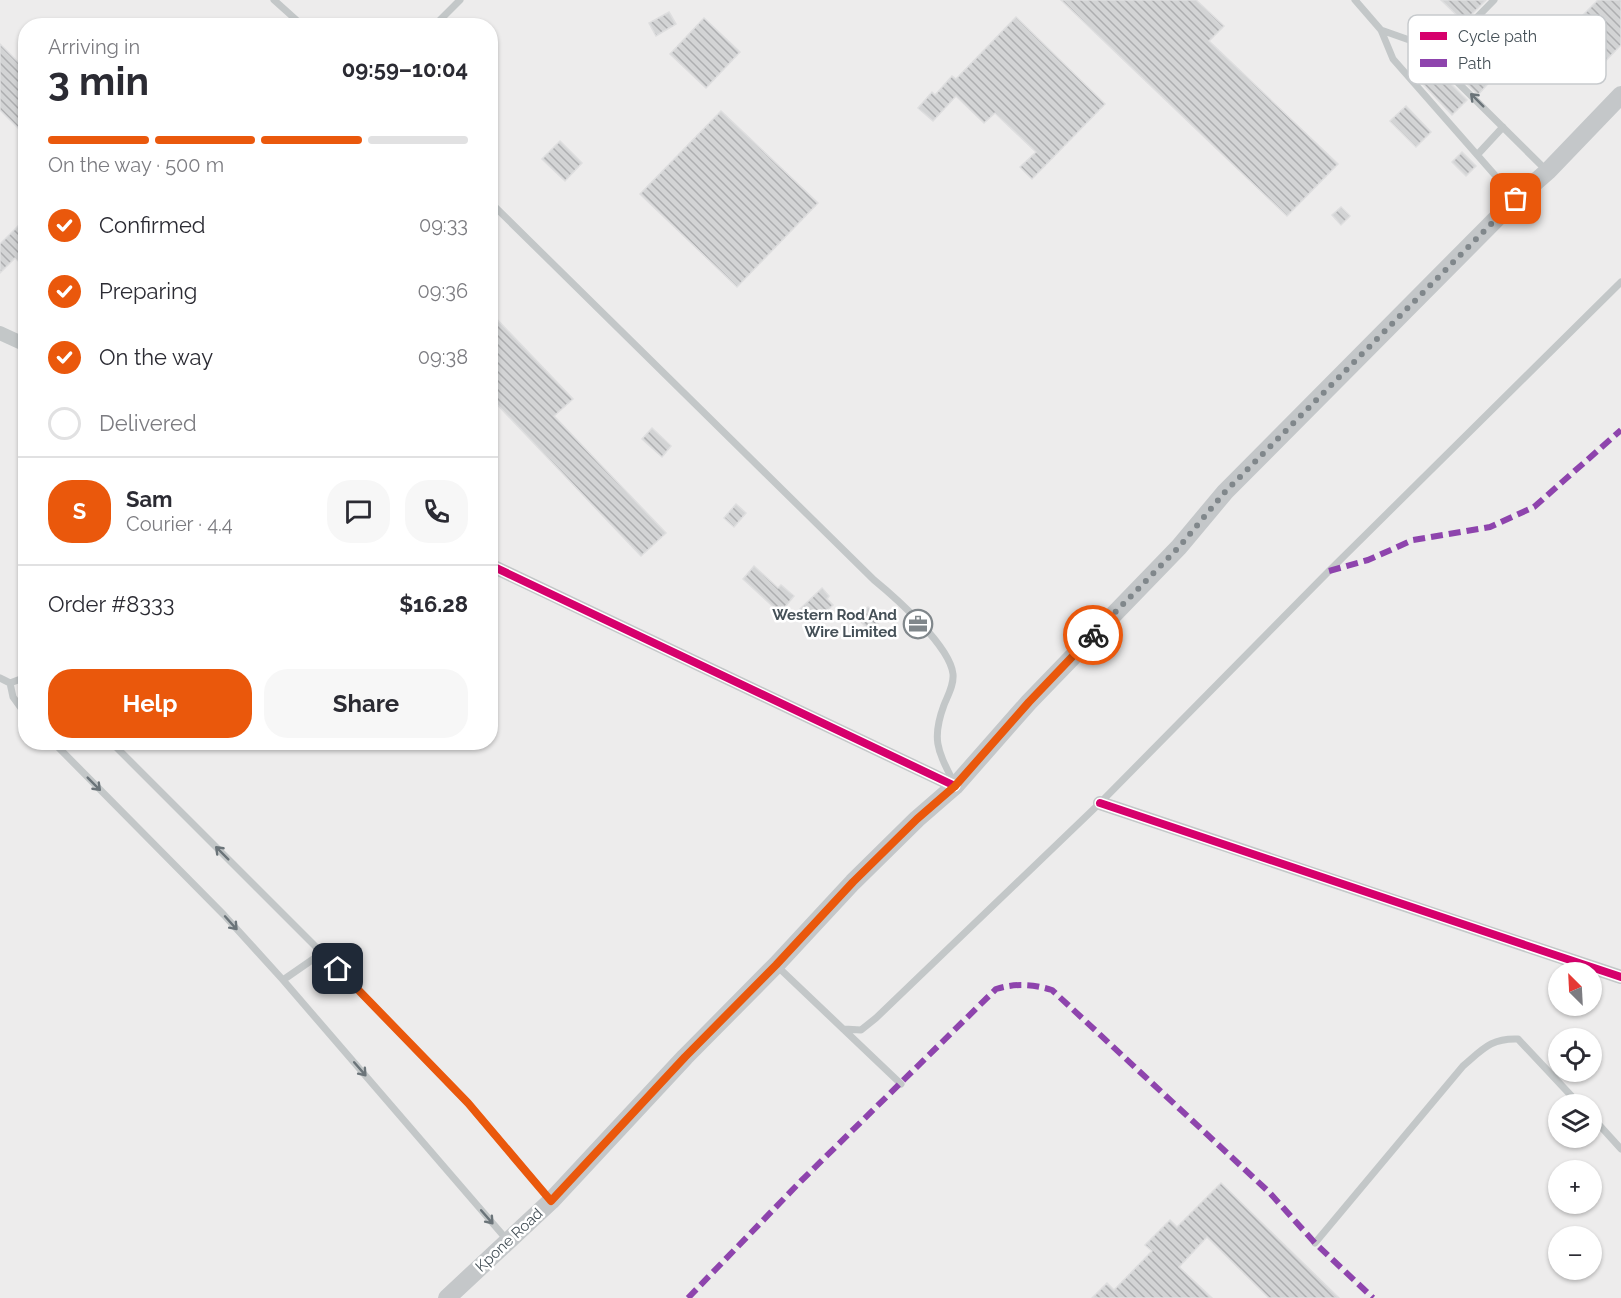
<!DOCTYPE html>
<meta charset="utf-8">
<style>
body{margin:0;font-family:Raleway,sans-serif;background:#f7f7f7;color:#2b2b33;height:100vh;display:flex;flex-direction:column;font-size:22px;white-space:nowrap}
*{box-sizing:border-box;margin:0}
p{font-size:20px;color:#7c7c81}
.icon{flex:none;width:33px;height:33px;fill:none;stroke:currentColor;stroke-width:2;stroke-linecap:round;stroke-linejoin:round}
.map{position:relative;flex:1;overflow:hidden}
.sheet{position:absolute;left:18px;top:18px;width:480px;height:732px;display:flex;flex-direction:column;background:#fff;border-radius:24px;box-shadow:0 2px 4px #0004}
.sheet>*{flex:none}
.needle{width:39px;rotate:336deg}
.buttons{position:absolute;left:1548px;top:962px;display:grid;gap:12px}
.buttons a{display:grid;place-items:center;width:54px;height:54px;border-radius:50%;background:#fff;box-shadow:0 2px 4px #0004;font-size:30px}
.pin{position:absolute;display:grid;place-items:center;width:51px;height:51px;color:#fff;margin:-26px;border-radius:12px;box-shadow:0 3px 9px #0006}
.courier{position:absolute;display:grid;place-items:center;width:60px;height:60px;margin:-30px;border:4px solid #ea580c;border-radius:50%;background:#fff;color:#222;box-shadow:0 2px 8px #0007}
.head em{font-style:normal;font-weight:700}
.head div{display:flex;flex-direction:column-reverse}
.head{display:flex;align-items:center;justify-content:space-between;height:102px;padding:0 30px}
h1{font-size:39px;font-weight:700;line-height:45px}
.bar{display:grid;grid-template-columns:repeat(4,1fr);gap:9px 6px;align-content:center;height:72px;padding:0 30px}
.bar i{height:8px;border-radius:4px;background:#e1e1e2}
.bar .on{background:#ea580c}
.bar p{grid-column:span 4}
.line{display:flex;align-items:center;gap:15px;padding:0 30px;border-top:2px solid #e1e1e2}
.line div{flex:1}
.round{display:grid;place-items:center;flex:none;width:63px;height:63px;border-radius:24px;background:#f7f7f7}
ol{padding:0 30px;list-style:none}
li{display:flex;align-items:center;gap:18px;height:66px}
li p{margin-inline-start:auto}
li .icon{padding:6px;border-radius:50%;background:#ea580c;color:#fff;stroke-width:4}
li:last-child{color:#7c7c81}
li i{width:33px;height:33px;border:3px solid #e1e1e2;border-radius:50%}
.cta{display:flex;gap:12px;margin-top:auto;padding:12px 30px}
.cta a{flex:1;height:69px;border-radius:24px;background:#ea580c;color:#fff;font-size:24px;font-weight:700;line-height:69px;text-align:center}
.cta a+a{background:#f7f7f7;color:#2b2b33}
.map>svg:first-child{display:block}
.building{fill:url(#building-back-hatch);stroke:#dededf;stroke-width:1.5}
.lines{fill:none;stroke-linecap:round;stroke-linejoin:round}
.lane{stroke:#c3c7c8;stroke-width:7}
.street{stroke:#c3c7c8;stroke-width:14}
.secondary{stroke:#c4c7c9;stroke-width:18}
.quiet{stroke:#8e44ad;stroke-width:6;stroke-dasharray:12 6;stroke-linecap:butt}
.cycleway-casing{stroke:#fff;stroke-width:11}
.cycleway{stroke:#d6006c;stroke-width:8}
.oneway{stroke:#6b7479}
.done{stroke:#80878b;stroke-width:6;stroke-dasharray:0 10.8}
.route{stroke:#ea580c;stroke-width:8}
.labels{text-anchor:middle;stroke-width:5;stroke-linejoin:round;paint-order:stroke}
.poi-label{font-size:15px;font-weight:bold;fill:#455057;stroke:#fff;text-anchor:end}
.street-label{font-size:15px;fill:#455057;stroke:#fff}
.key{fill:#fff;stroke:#c7cacd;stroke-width:1.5}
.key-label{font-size:16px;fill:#455057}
</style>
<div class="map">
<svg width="1621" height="1298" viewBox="0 0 1621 1298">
<defs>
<pattern id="building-back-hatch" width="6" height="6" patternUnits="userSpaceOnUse" patternTransform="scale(1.5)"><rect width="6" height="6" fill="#d3d4d5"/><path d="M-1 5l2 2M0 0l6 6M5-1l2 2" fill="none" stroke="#adaeb0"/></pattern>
</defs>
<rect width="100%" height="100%" fill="#edecec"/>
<path class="building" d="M1061,0H1196L1224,26L1209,41L1338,164L1287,216Z
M1441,0H1486L1464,22Z
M1598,0H1621V45L1594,73L1559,39Z
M669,12L676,24L656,36L649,23Z
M1016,17L1105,104L1032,179L1020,167L1036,152L995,113L984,123L956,96L933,121L918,108L932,92L935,95L952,76L956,79Z
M704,18L740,52L706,88L670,54Z
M0,44L26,70V136L0,110Z
M1458,45L1493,78L1478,95L1443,60Z
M1435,68L1467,100L1452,115L1421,82Z
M1406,106L1431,132L1416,147L1390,121Z
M721,111L818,203L737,287L640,194Z
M560,141L582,163L565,181L542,159Z
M1462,152L1476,166L1466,176L1452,162Z
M1341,207L1350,216L1341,225L1332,215Z
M26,218V268L15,258L0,273V244Z
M490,312L573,399L554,416L666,533L641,556L490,397Z
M652,428L671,446L662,457L642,439Z
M736,504L746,513L734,527L724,518Z
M754,566L778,588L781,585L794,596L780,613L743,579Z
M822,588L829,596L827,599L833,605L814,623L800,609Z
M868,607L881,621L869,630L857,618Z
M1221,1183L1339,1298H1269L1207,1237L1179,1267L1212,1298H1092L1107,1283L1114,1290L1152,1251L1145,1245L1170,1220L1177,1227Z"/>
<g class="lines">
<path class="lane" d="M274,0L303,26
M1355,0L1381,30L1393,59L1515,198
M434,26L460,0
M1381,30L1415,42L1435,60L1546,170
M1435,60L1494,0
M1478,154L1503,127
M490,202L874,580C896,598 950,646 953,674C954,685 948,695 944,705C931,740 938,751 954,783
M0,678L10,683
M10,683L13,697L26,715
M10,683L26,677
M53,742L224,915L283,980L508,1241
M111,742L322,953L468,1103L551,1201
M778,967L901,1084
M283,980L322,953
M844,1029L861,1030L876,1018L1100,803L1329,571L1621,282
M1592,1117L1621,1149
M1315,1243L1463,1066C1483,1049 1491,1038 1518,1039L1579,1104"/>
<path class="street" d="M0,333L26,345
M490,565L955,786
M1100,803L1621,977"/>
<path class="secondary" d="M447,1298L551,1201L685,1057L776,965L853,882L917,819L955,786L1029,702L1179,547L1225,492L1516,199L1548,171L1621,95"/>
<path class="quiet" d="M1329,571L1368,560L1413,540L1490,527L1534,507L1621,430
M688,1298L801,1181L996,989C1016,983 1032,984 1052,990L1269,1192L1315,1243L1373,1298"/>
<g class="cycleway-casing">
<path id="cycleway" d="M490,565L955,786
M1100,803L1621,977"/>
</g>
<use href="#cycleway" class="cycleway"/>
</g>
<defs><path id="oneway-shaft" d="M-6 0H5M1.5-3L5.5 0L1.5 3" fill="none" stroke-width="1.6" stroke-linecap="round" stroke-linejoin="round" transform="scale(1.5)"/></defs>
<g class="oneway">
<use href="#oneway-shaft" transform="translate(1477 100) rotate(-135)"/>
<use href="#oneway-shaft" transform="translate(94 784) rotate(45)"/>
<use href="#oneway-shaft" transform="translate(222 853) rotate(-135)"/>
<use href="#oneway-shaft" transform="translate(231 923) rotate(48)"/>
<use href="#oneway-shaft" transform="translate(360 1069) rotate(49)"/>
<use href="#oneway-shaft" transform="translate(487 1217) rotate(49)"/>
</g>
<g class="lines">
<path class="done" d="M1093,635L1179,547L1225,492L1516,199"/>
<path class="route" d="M338,969L468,1103L551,1201L685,1057L776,965L853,882L917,819L955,786L1029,702L1093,635"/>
</g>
<defs>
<g id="office-ring" transform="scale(1.5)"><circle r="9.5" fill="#fff" stroke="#80878b" stroke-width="1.5"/><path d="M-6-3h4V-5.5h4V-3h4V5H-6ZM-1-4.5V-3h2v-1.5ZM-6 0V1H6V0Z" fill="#80878b"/></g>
</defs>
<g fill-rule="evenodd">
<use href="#office-ring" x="918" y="624"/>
</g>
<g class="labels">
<g class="poi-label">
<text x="897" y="620">Western Rod And<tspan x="897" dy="17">Wire Limited</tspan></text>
</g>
<g class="street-label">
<text transform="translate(509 1240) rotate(-43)" y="5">Kpone Road</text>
</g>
</g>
<rect x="1408" y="15" width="198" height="69" rx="9" class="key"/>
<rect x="1420" y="32" width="27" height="8" fill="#d6006c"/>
<rect x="1420" y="59" width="27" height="8" fill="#8e44ad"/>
<g class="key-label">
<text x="1458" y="42">Cycle path</text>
<text x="1458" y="69">Path</text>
</g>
</svg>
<div class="buttons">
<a><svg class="needle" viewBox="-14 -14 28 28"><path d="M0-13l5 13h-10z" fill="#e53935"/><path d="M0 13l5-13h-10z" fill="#7c7c81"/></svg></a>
<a><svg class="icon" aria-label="locate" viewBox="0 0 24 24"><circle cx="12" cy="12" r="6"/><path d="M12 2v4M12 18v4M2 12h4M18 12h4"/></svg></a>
<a><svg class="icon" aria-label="layers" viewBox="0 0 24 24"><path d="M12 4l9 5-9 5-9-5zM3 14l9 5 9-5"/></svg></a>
<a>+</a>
<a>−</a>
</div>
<div class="pin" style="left:1516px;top:199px;background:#ea580c"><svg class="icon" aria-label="bag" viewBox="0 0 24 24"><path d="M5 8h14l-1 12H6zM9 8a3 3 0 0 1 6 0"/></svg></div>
<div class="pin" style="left:338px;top:969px;background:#1f2937"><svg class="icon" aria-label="home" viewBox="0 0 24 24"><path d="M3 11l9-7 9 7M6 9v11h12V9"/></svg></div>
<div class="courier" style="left:1093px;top:635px"><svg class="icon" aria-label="bike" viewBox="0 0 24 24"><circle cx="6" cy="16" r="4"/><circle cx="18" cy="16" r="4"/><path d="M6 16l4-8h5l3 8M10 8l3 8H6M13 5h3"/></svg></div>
<section class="sheet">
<div class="head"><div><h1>3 min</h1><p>Arriving in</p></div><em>09:59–10:04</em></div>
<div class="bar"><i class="on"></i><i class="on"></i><i class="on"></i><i></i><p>On the way · 500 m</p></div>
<ol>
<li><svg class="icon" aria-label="check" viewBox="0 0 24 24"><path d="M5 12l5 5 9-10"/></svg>Confirmed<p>09:33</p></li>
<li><svg class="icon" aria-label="check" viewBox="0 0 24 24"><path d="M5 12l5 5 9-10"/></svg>Preparing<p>09:36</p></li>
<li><svg class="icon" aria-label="check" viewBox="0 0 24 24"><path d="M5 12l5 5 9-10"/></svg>On the way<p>09:38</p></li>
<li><i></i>Delivered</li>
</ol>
<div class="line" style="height:108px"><b class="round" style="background:#ea580c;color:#fff">S</b><div><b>Sam</b><p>Courier · 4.4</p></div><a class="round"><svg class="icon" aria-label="chat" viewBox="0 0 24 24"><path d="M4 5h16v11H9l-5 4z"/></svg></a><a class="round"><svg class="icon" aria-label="phone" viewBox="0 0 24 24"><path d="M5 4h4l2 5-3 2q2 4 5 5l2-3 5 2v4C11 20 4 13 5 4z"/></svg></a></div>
<div class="line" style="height:78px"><div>Order #8333</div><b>$16.28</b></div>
<div class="cta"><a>Help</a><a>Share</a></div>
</section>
</div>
